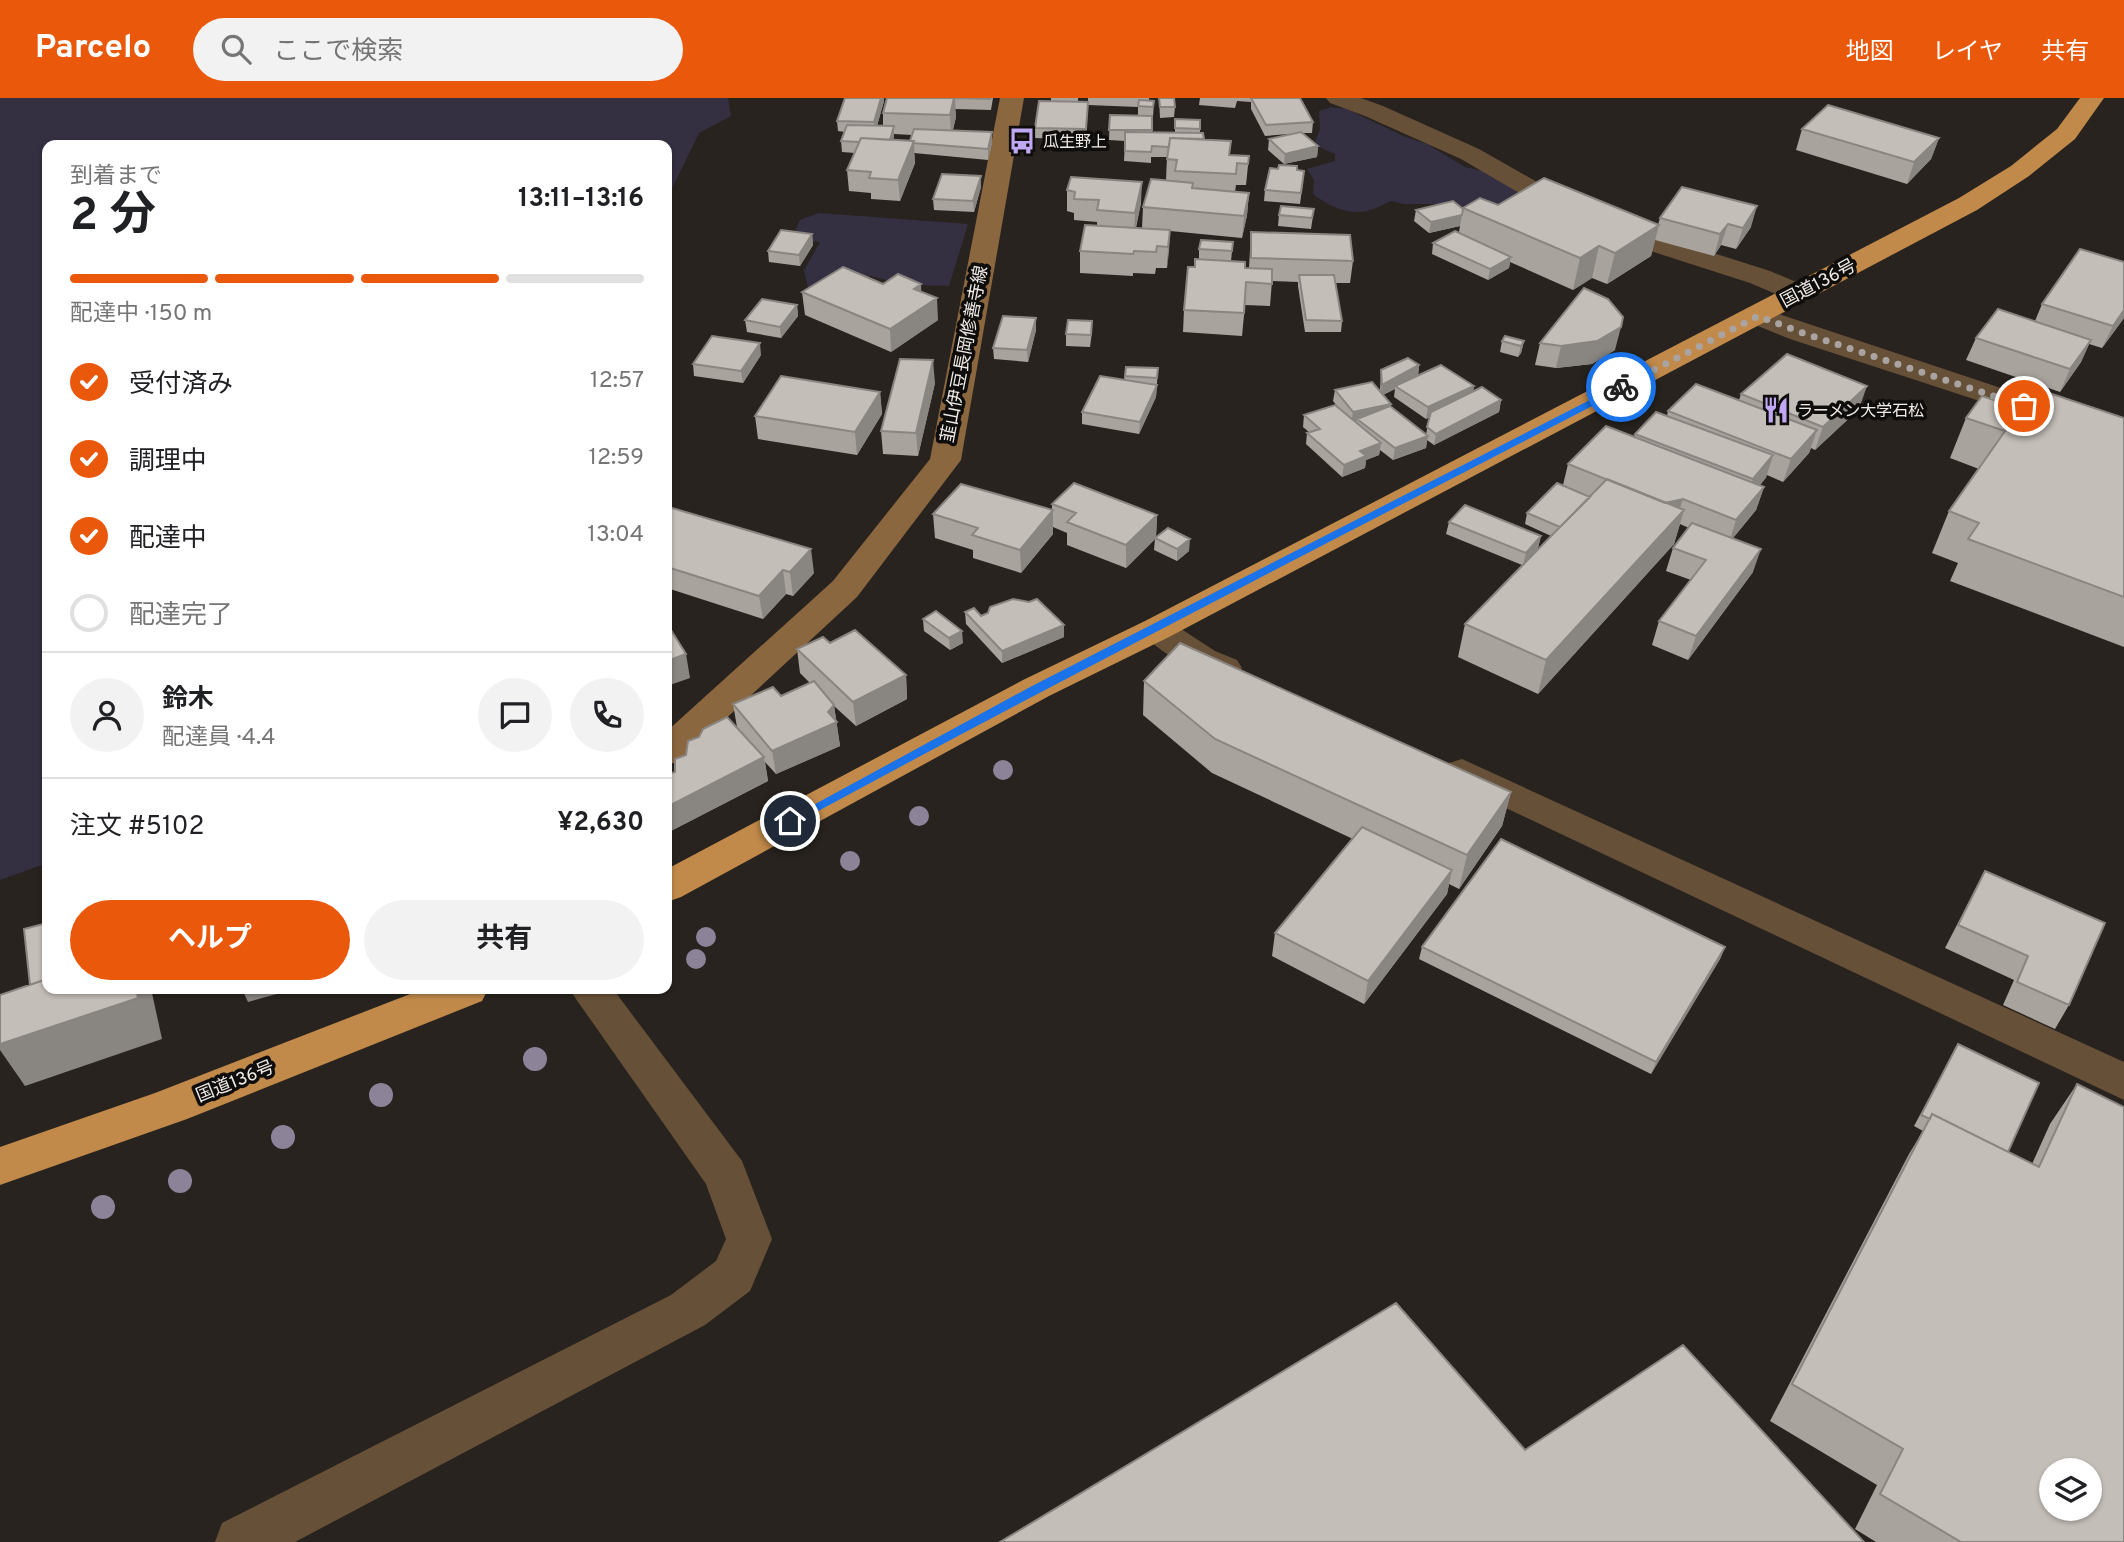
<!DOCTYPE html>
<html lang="ja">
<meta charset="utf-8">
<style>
body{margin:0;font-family:Overpass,"Noto Sans JP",sans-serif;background:#f2f2f2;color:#202124;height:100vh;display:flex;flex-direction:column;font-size:26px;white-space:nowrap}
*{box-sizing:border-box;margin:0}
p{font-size:23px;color:#757577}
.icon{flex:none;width:38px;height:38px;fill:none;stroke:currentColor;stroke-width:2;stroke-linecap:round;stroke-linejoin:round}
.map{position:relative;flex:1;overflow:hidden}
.details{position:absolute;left:42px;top:42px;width:630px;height:854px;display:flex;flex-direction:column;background:#fff;border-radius:14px;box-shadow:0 2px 5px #0004}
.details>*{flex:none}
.controls{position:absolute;left:2039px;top:1360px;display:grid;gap:14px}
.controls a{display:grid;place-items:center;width:63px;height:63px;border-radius:50%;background:#fff;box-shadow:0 2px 5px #0004;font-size:35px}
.pin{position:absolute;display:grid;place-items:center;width:60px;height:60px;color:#fff;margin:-30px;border:4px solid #fff;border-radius:50%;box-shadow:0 2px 7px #0007}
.courier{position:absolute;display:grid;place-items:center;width:70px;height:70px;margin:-35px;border:5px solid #1a73e8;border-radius:50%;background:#fff;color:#222;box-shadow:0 2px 9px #0007}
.head em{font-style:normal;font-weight:700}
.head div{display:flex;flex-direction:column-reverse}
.head{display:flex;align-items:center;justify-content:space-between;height:119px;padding:0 28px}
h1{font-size:46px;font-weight:700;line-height:52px}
.bar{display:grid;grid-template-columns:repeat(4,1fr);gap:10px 7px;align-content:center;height:84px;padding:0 28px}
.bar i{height:9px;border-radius:5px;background:#e0e0e0}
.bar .active{background:#ea580c}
.bar p{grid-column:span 4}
.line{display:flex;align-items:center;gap:18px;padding:0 28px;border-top:2px solid #e0e0e0}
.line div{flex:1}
.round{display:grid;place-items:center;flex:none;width:74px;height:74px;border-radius:37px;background:#f2f2f2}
ol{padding:0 28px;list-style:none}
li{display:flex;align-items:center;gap:21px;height:77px}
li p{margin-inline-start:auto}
li .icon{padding:7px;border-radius:50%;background:#ea580c;color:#fff;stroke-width:4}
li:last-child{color:#757577}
li i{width:38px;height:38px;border:4px solid #e0e0e0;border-radius:50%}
.cta{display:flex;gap:14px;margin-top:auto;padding:14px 28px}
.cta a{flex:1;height:80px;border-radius:42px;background:#ea580c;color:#fff;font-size:28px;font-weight:700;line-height:80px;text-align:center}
.cta a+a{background:#f2f2f2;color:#202124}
header{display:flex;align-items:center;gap:42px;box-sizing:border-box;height:98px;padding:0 35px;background:#ea580c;color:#fff}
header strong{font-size:33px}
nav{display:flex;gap:38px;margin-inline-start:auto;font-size:24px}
.search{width:490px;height:63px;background:#f2f2f2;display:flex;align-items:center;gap:18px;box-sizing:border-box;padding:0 24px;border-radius:38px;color:#757577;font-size:26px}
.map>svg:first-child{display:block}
.green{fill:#342f41}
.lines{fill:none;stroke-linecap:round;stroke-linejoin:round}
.street{fill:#665037;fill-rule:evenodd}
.secondary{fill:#8b6740;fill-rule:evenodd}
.highway{fill:#c18a4a;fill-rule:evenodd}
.tree{fill:#8c8399}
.wall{fill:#a9a39e;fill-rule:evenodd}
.shaded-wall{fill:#898581}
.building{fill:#c4beb8;stroke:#898581;stroke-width:2;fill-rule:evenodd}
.route{fill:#1a73e8}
.done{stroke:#a9a4a1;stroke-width:7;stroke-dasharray:0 12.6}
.labels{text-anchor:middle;stroke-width:7;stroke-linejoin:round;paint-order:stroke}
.far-poi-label{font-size:16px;fill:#eeeae7;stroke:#0f0d0b;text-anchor:start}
.street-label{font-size:18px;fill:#eeeae7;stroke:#0f0d0b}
</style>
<header>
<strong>Parcelo</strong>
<div class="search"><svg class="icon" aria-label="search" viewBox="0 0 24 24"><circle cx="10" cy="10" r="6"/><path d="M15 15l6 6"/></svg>ここで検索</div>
<nav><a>地図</a><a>レイヤ</a><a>共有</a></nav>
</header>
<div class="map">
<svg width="2124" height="1444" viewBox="0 0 2124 1444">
<rect width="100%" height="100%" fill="#28231e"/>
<path class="green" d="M0,0H728L731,18L699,35L667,101V47H47V765L0,782Z
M1331,9L1347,11L1403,38L1427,46L1465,69L1488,74L1513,86L1519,99L1516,110L1467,112L1444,106H1404L1391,103C1385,105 1382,108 1376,110C1354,120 1331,110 1313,96L1314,82L1307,71L1335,63V56L1321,50L1315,43L1320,31L1319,13Z
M819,115L968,126L949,188L907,187L871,178L830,183L808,190L804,172L820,144L791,141L800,122Z"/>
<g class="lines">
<path class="street" d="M1326,0H1361L1383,8L1479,51L1597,118L1770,173L1808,189L1812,195L1808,201L1798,203L1788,201L1750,185L1579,130L1461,61L1365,18L1330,5Z
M1758,209L2124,331V350L1790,241L1748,224L1744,218L1748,212Z
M1157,520L1169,523L1215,553L1237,562L1242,570L1237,578C1210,585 1154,554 1140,531L1145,523Z
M1462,661L2124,964V1002L1449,683L1443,674L1449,665Z
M569,891H613L742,1063L772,1141L750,1193L705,1227L295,1444H215L222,1425L671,1197L716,1163L726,1141L706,1086Z"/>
<path class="secondary" d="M1000,0H1024L961,362L857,499L680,663L667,667V633L833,483L930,361Z"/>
<path class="highway" d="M2080,0H2104L2075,41L2029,78L1977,112L1169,539L1049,598L681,799L667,804V771L1023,582L1145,523L1959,100L2011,68L2057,31Z
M423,891H488L482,903L187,1021L0,1087V1049L155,995Z"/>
</g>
<g class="tree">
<circle cx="1003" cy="672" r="10"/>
<circle cx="919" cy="718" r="10"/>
<circle cx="850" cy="763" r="10"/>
<circle cx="706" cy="839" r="10"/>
<circle cx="696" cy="861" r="10"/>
<circle cx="535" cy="961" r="12"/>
<circle cx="381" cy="997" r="12"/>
<circle cx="283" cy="1039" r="12"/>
<circle cx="180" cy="1083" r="12"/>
<circle cx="103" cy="1109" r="12"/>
</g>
<path class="wall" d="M845,0H884V3L877,28H883V15L887,0H993L991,12L955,11L956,19L953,32L992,45L988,62L914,55L915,65L900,103L871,101V95L849,93L847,72L855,55L842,54L841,43L845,34L838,33L837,23ZM894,36L912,37L910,43L893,42Z
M1051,0H1078V4H1088V0H1149V3H1154L1152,35H1175V21L1200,22V35L1204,41L1230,57L1249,58L1246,87H1236L1235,94L1249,95L1247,117L1242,140L1170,133L1167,170H1156L1155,176L1133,175V178L1080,175V153L1097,128V124L1074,122V115L1067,113V92L1141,105L1136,130H1142L1143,109L1166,82L1167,59H1151V65L1124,63L1125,43L1109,42L1110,17H1138V9L1088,7L1086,42L1035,40V30L1051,3Z
M1159,0L1175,9L1174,19L1160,20Z
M1200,0H1300L1313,24L1312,35H1303L1318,48L1317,59L1284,66L1268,52L1269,41L1289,36L1265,38L1251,11V4L1237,3L1235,10L1199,7Z
M1802,31L1939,40L1931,61L1907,86L1796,52Z
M1297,72L1303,84L1300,106L1264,103L1265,92Z
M981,78V89L974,114L934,112L933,101Z
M1682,89L1751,129L1736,151L1721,147L1714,158L1655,142L1651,158L1607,186L1592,180L1573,192L1510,164L1509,170L1488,182L1432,156L1433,145L1459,134L1460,128L1429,135L1414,123L1416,112L1463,111V110L1498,107L1658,127L1660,120Z
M1314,111L1311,131L1278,128L1279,117Z
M1251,134L1353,163L1350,185H1336L1342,223L1341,234H1305L1298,188V184L1272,183L1270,208L1245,207L1242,238L1183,234L1184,212L1195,169L1199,161V151L1233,144L1231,163L1245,170H1249Z
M812,136L813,147L800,168L769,164L768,153Z
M883,186H921V194L938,222L891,254L805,217L802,194Z
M2042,206L2124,220L2102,250L2089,246L2081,264L2060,294L1966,262L1976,240L2035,223Z
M797,207L798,218L781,240L747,234L745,222Z
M1036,220V232L1028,264L994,261L993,250Z
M1092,234L1090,249L1066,248V236Z
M1502,243H1524L1521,255L1518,259L1500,254Z
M1540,245L1615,252L1592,266L1556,270L1535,267Z
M761,257L743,285L694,278L693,266Z
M1419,267L1418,278L1474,288L1473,293L1501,302L1499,314L1434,347L1427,342L1426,350L1393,362L1380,352L1379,357L1366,362L1365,370L1342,379L1306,346L1307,335L1309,334L1303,329L1304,317L1338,309L1333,303L1335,292L1380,293L1381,272ZM1395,291L1394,299L1426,321L1430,319L1426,336L1390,309L1391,306L1383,297Z
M1126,269L1158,270L1156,299L1139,336L1082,326V314L1124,282Z
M935,285L918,358L883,356L881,333Z
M880,294L882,316L857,357L758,341L755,318Z
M1741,296L1859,311L1815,352L1811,350L1809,355L1783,384L1767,377L1760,387L1764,389L1756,412L1733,440L1753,474L1688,562L1652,547L1659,523L1691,482L1666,473L1673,450L1689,430L1680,426L1674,446L1538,596L1458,559L1465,526L1522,467L1446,436L1449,424L1541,438L1538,450L1532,457L1551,438L1525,426L1527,415L1563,387L1568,366L1634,339L1635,336L1667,318L1668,313L1739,302Z
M2029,314L2124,320V549L1950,483L1958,465L1932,455L1949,413L1979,371L1950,360L1966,320Z
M1052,406L1157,417L1156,439L1189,453L1177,463L1154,452L1155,441L1126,470L1067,447V435L1053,429V436L1021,475L973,460V452L935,440L933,416L1052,412Z
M667,415L814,475L793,498L786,496L763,521L667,490Z
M965,514L981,518L1064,527V539L1002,565L966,526Z
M923,521L963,545L950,552L924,533Z
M830,545L906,577L907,601L856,628L834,608L840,648L776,676L765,664L768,683L667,735V676L675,674L686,657L737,629L733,606L781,598L810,585L800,575L797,551Z
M1144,583L1511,694L1502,728L1459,791L1449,786L1447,796L1364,906L1272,858L1275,835L1353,741L1212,675L1143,617Z
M1985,773L2069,907L2055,931L2003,907L2014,882L1945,850Z
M1422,849H1725L1720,861L1651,976L1419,861Z
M1952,958L2008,1054L2032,1066L2050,1026L2077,986L2124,1444H1876L1855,1431L1877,1387L1770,1323L1909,1056L1923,1033L1914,1028Z"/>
<path class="shaded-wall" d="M881,0H884V3L875,35L874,24Z
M955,0L956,19L951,38L950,17Z
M894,28V39L889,56L888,46Z
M992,34V45L988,62V51Z
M1939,40L1931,61L1907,86L1914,64Z
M914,43L915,65L900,103L898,82Z
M1318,48L1317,59L1284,66L1285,56Z
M981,78V89L974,114L973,103Z
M1142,84L1141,105L1134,136L1135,115Z
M1249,95L1247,117L1242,140L1244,118Z
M1757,108L1751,129L1736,151L1743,130Z
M1462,117L1460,128L1429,135L1431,124Z
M1728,126L1721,147L1714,158L1720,136Z
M1659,127L1651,158L1607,186L1615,155Z
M1170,132L1169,154L1167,170L1168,149Z
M812,136L813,147L800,168L799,157Z
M1599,148L1592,180L1573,192L1580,160Z
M1511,159L1509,170L1488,182L1490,171Z
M921,186L922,208L914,191Z
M937,200L938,222L891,254L890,231Z
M797,207L798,218L781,240L780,229Z
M2124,212V220L2102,250L2113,228Z
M1036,220V232L1028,264L1027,252Z
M1621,229L1615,252L1592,266L1556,270L1561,248Z
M2091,242L2081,264L2060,294L2070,271Z
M1524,243L1521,255L1518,259L1521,248Z
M760,245L761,257L743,285L741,273Z
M933,262L935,285L918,358L916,335Z
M1419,267L1418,279L1395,288V291L1380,298L1382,287Z
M1157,287L1156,299L1139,336L1140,324Z
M1474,288L1472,300L1426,321L1428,309Z
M1867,288L1859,311L1815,352L1823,329Z
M880,294L882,316L857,357L855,334Z
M1501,302L1499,314L1434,347L1436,336Z
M1391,306L1389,317L1357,321V325L1351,326L1353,314Z
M1817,332L1809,355L1783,384L1791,361Z
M1428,338L1426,350L1393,362L1395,350Z
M1381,345L1379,357L1366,362L1365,370L1342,379L1344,367L1360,353Z
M1773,357L1766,380L1746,404L1753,381Z
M1764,389L1756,412L1729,445L1736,422Z
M1683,401L1677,419L1684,412L1674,446L1538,596L1546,562L1664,405Z
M1053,412V436L1021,475L1020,452Z
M1157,417L1156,440L1126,470V447Z
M1541,438L1538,450L1523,467L1526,455Z
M1190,441L1189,453L1177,463V451Z
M811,451L814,475L793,498L790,474Z
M1761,451L1753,474L1688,562L1696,538Z
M783,472L786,496L763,521L759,498Z
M1064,527V539L1002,565V553Z
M962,533L963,545L950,552L949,540Z
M686,556L690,580L667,588V563Z
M906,577L907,601L856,628L853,604Z
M834,607L840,648L776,676L772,653L828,614Z
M764,659L768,683L667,735V709Z
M1511,694L1502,728L1459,791L1467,757Z
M1452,772L1447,796L1364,906L1368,883Z
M1725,849L1720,861L1651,976L1656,964Z
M136,891H149L152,895L162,941L25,988L0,952V946Z
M242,891H295L248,904Z"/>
<path class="building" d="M845,0H881L874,24L837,23Z
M887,0H954L950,17L883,15Z
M954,0H991L990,1Z
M1159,0H1174L1175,9H1160Z
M1251,0H1300L1313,24L1266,27Z
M1139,2L1154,3L1153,9L1138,8Z
M1039,3L1088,4L1086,31L1035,30Z
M1828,7L1939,40L1914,64L1802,31Z
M1110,17L1152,18V32H1109Z
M1175,21L1200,22V31L1175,30Z
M847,27L894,28L890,42L861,40L859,44L841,43Z
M914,31L992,34L988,51L913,45L914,43H910Z
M1125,34L1203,35L1204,41L1170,40L1169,49L1152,48L1151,54L1125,53Z
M1301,34L1318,48L1285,56L1269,41Z
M861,40L914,43L898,82L869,80L871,74L847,72Z
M1170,40L1231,43L1229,57L1249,58L1248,66L1237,65L1236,76L1175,73L1177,62L1167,61Z
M1279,67L1297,68V72L1304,73L1301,95L1265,92L1270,70L1278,71Z
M942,76L981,78L973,103L933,101Z
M1071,79L1142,84L1135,115L1097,112L1099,102L1074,101L1075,94L1067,92Z
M1544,80L1659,127L1615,155L1599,148L1580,160L1463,110L1480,100L1498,107Z
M1151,81L1193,85L1192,90L1249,95L1244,118L1143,109Z
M1682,89L1757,108L1743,130L1728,126L1720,136L1660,120Z
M1453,103L1463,111L1462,117L1431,124L1416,112Z
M1281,108L1314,111L1312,120L1279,117Z
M1085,127L1170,132L1168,149L1157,148L1156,154L1134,153L1133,156L1080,153Z
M781,132L812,136L799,157L768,153Z
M1455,133L1511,159L1490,171L1433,145Z
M1251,134L1350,137L1353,163L1251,160Z
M1201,142L1233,144L1232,153L1199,151Z
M2080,151L2124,164V212L2113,228L2042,206Z
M1195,161L1245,164V170L1272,171V186L1246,184L1244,215L1184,212L1188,169H1195Z
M843,169L883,186L898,176L921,186L914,191L937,200L890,231L802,194Z
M1299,177H1334L1342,223L1306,222Z
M1584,190L1608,201L1623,219L1621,229L1597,243L1561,248L1540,245Z
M762,201L797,207L780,229L745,222Z
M1998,211L2091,242L2070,271L1976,240Z
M1003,218L1036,220L1027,252L993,250Z
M1068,222L1092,223L1091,237L1066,236Z
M712,238L760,245L741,273L693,266Z
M1505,238L1524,243L1521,248L1502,243Z
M1787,256L1867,288L1823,329L1741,296Z
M1408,260L1419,267L1382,287L1381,272Z
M900,261L933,262L916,335L881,333Z
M1441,267L1474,288L1428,309L1395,288Z
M1126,269L1158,270L1157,280L1125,278Z
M781,278L880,294L855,334L755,318Z
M1100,278L1157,287L1140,324L1082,314Z
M1372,284L1391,306L1353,314L1335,292Z
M1696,286L1817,332L1791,361L1668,313Z
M1482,289L1501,302L1436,336L1427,329L1431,314Z
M2043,293L2124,320V499L1968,441L1979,425L1949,413L2005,333L1966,320L1982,298L2029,314Z
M1335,307L1381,345L1360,353L1366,358L1344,367L1307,335L1320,331L1304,317Z
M1390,308L1428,338L1395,350L1357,321Z
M1656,314L1773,357L1753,381L1635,336Z
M1606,328L1764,389L1736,422L1683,401L1665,405L1568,366Z
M1607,381L1684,412L1546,562L1465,526Z
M1074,385L1157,417L1126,447L1067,424L1076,415L1052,406Z
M1557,385L1590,399L1560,429L1527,415Z
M961,386L1053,412L1020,452L972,437L978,430L933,416Z
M1465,407L1541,438L1526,455L1449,424Z
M672,410L811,451L790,474L783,472L759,498L667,469V415Z
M1692,425L1761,451L1696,538L1659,523L1706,462L1673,450Z
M1168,430L1190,441L1177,451L1155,440Z
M1013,501L1029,504L1037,501L1064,527L1002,553L965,514L974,510L981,518L988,515L990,509Z
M936,513L962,533L949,540L923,521Z
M671,532L686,556L667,563V534Z
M855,532L906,577L853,604L797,551L823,539L830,545Z
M1180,545L1511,694L1467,757L1215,641L1144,583Z
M814,583L834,607L828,614L837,624L772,653L733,606L773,589L781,598Z
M727,619L764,659L667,709V676L675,674V661L686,657L688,643L699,639L703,631Z
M1362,729L1452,772L1368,883L1275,835Z
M1501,741L1725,849L1656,964L1422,849Z
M1985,773L2105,825L2069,907L2017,884L2028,858L1958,827Z
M47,825V881L30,887L24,831Z
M47,881V891H136L138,900L0,946V897Z
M1958,946L2039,985L2008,1054L1932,1016L1930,1021L1921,1017Z
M2077,986L2124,1009V1444H1961L1880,1396L1903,1351L1792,1286L1932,1016L2039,1069ZM2051,1372H2090V1410H2051Z
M1396,1205L1525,1352L1683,1247L1864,1444H1000Z"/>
<path class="route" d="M1621,286L1626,289L1625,291C1347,435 1069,577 794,726H786L784,723L1032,588Z"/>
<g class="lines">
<path class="done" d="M1621,289L1758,218L1800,234L2024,308"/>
</g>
<defs>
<g id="bus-bare" transform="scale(2.1)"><path d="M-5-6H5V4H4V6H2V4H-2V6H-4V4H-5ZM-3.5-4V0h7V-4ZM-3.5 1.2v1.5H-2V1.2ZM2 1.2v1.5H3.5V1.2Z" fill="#c0a8f4" stroke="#0f0d0b" stroke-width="2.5" paint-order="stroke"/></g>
<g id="restaurant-bare" transform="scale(2.1)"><path d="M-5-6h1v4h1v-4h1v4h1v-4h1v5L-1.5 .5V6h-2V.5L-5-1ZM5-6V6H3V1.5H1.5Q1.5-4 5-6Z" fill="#c0a8f4" stroke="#0f0d0b" stroke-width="2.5" paint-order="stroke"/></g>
</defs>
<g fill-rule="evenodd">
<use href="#bus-bare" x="1022" y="43"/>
<use href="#restaurant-bare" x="1776" y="312"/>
</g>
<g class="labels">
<g class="far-poi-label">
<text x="1043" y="49">瓜生野上</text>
<text x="1797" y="318">ラーメン大学石松</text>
</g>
<g class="street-label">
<text transform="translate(1818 185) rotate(-28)" y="6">国道136号</text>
<text transform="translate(964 256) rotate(-79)" y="6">韮山伊豆長岡修善寺線</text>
<text transform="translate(235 983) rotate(-22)" y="6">国道136号</text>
</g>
</g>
</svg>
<div class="controls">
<a><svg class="icon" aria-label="layers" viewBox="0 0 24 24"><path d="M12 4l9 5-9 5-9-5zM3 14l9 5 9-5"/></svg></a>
</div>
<div class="pin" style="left:2024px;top:308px;background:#ea580c"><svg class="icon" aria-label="bag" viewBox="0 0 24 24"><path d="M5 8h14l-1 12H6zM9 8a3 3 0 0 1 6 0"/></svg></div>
<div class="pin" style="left:790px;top:723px;background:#1f2937"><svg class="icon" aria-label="home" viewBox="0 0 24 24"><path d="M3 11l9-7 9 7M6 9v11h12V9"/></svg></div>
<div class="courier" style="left:1621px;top:289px"><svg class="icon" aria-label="bike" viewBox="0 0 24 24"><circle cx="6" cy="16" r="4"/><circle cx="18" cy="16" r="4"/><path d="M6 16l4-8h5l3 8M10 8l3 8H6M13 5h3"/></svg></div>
<section class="details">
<div class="head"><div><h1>2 分</h1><p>到着まで</p></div><em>13:11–13:16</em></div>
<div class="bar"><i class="active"></i><i class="active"></i><i class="active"></i><i></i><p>配達中 · 150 m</p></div>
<ol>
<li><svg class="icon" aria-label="check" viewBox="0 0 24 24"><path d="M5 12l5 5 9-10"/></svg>受付済み<p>12:57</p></li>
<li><svg class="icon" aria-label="check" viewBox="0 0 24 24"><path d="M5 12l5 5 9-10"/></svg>調理中<p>12:59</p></li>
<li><svg class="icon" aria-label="check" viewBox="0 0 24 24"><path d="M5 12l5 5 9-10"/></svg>配達中<p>13:04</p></li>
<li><i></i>配達完了</li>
</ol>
<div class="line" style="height:126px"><a class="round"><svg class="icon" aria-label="person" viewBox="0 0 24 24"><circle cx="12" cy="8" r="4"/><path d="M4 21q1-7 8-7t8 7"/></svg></a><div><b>鈴木</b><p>配達員 · 4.4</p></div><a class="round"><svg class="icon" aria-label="chat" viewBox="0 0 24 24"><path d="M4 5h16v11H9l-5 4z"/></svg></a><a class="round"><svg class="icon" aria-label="phone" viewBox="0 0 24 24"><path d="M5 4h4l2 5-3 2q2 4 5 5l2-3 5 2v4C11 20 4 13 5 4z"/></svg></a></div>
<div class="line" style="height:91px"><div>注文 #5102</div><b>¥2,630</b></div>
<div class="cta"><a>ヘルプ</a><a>共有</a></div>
</section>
</div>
